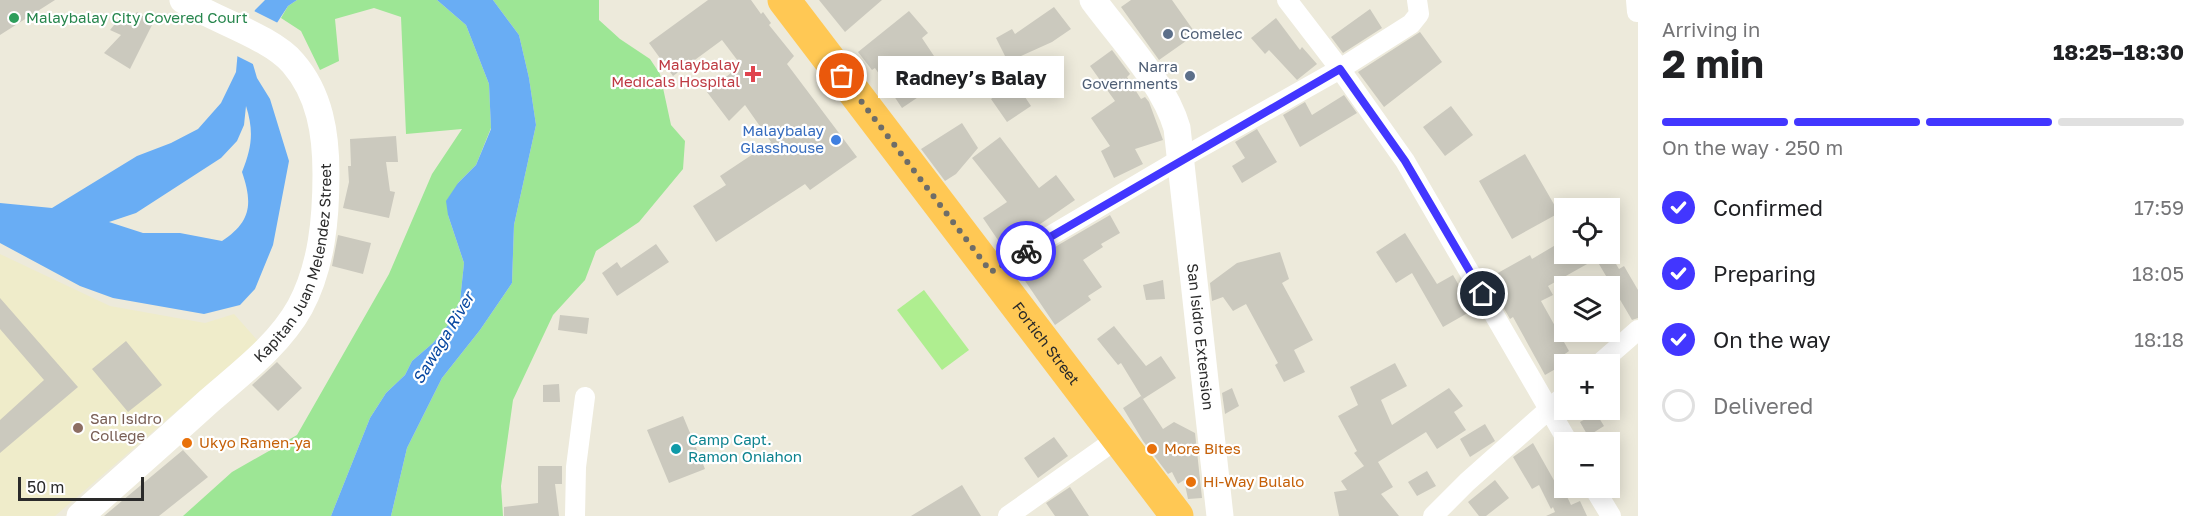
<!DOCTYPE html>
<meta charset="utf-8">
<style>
body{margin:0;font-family:"Golos Text",sans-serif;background:#f2f2f2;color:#202124;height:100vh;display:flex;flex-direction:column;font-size:22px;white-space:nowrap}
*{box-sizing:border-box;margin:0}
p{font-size:20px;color:#757577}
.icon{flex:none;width:33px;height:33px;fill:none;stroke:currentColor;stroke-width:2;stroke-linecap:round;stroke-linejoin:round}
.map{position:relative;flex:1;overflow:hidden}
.drawer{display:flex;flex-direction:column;background:#fff;width:570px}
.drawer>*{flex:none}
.buttons{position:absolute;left:1554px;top:198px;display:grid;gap:12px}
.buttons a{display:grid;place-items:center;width:66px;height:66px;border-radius:0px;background:#fff;box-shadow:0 3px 15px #0003;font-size:30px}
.scale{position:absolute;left:18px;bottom:15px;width:126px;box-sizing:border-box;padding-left:6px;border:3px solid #2a2a2a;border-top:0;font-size:16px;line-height:21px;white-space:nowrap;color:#2a2a2a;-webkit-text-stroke:4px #fff;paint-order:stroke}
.pin{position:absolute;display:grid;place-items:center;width:51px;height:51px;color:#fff;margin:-26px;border:3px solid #fff;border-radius:50%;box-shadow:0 2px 6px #0007}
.courier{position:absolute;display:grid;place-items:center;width:60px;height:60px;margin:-30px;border:4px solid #4236ff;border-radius:50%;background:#fff;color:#222;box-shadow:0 2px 8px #0007}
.bubble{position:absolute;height:42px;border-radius:0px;background:#fff;box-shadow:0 3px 15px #0003;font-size:20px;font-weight:700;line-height:42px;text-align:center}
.head em{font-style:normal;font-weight:700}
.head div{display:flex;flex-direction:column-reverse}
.head{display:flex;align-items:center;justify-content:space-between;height:102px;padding:0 24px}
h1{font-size:39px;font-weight:700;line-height:45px}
.bar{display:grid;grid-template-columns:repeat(4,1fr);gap:9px 6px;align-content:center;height:72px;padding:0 24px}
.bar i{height:8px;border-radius:4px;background:#e0e0e0}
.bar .current{background:#4236ff}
.bar p{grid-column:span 4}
ol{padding:0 24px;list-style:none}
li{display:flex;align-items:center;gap:18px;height:66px}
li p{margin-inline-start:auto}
li .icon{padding:6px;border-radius:50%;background:#4236ff;color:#fff;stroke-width:4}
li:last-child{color:#757577}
li i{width:33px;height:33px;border:3px solid #e0e0e0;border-radius:50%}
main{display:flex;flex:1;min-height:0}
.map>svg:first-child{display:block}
.education{fill:#efecca}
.green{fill:#9de695}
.pitch{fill:#afee90}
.water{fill:#69adf4;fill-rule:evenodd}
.pier{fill:#edeadb}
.building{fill:#cbc9be}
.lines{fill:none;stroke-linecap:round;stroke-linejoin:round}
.street{stroke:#fff;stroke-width:20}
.secondary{stroke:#fff;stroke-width:27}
.highway{stroke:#ffc854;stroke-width:33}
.done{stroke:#6e6d68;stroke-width:6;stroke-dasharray:0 10.8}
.route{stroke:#4236ff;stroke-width:8}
.leisure-dot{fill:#2e9e5b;stroke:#fff;stroke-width:2}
.service-dot{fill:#5c6f8a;stroke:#fff;stroke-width:2}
.health-dot{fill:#e0444e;stroke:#fff;stroke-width:2}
.shop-dot{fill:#3f7fe0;stroke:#fff;stroke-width:2}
.education-dot{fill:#8d6e63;stroke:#fff;stroke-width:2}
.food-dot{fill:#e8710a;stroke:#fff;stroke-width:2}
.culture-dot{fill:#0f9aa8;stroke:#fff;stroke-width:2}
.labels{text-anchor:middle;stroke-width:4.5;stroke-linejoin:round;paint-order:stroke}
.leisure-label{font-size:15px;fill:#27864d;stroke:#fff;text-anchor:start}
.service-label{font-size:15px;fill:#4e5e75;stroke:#fff;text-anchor:start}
.health-label{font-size:15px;fill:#be3a42;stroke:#fff;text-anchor:end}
.shop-label{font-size:15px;fill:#366cbe;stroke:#fff;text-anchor:end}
.street-label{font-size:15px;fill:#2a2a2a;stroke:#fff}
.education-label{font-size:15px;fill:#785e54;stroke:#fff;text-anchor:start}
.culture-label{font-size:15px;fill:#0d838f;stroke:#fff;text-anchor:start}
.food-label{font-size:15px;fill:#c56008;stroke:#fff;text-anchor:start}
.water-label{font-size:16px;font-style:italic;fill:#0747a1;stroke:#fff}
</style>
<main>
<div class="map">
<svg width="1638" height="516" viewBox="0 0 1638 516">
<rect width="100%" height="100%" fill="#edeadb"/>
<path class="education" d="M0,254L110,306L205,323L234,314L258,341L55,516H0Z"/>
<path class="green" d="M297,0H437L466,25L489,84L491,128L476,165L458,183L448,215L464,263L460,301L448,325L433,343L412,361L405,375L386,393L370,418L331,516H183L232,472L297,435L389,274L432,174L462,129L406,134L401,17L374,8L335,19L339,61L320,70L301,31L281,18L288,6Z
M493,0H599V20L620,39L650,59L660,74L671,125L685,141L683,169L639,222L596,251L585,280L553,315L513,400L501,486L503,516H391L407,448L442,378L480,330L512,283L514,225L536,125L529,78L519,35Z"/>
<path class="pitch" d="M924,290L969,350L942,370L897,310Z"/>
<path class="water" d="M265,0H297L288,6L252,61L257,78L270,99L289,161L273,245L255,289L240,305L204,314L113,298L80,286L0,243V203L52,208L137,156L171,143L198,129L221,103L236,72L238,50L255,10ZM246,106C254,131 252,147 242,172C253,204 251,222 222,241L180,233H143L109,222L136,213L221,158L237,141L244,125Z
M437,0H493L519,35L529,78L536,125L514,225L512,283L480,330L442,378L407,448L391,516H331L370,418L386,393L405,375L412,361L433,343L448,325L460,301L464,263L448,215L446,201L458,183L476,165L491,129L489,84L466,25Z"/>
<path class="pier" d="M252,10L280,24L255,61L257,66L235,55Z"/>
<path class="building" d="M0,0H55L0,35Z
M708,0H751L761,14L763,12L771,23L769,25L794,56L787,64L857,157L810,190L805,184L716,242L693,206L726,185L720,176L771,142L745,105L729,121L707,92L741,65L722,40L673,76L649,43Z
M819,0H882L845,32Z
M1131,0H1172L1196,34L1159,60L1121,7Z
M1054,7L1071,29L1052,42L1008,62L996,38L1012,29L1015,34Z
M1370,9L1382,28L1343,53L1331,37Z
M909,11L928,33L922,38L948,77L902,108L875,68L872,70L858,52Z
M137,12L153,23L130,69L104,53L121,35L110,30L123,14L130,21Z
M1276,18L1300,50L1302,47L1317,64L1297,80L1269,50L1265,54L1251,38Z
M1420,32L1442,62L1384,107L1358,72Z
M1112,50L1130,74L1127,77L1141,99L1145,97L1149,102L1163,140L1135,149L1143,164L1114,178L1101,151L1110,146L1091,118L1115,101L1090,66Z
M1015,82L1031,106L1007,122L991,99Z
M1344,95L1357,113L1300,147L1283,115L1305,102L1312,115Z
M1451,106L1473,135L1445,156L1423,127Z
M962,123L978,148L956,174L945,181L921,149Z
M1257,129L1277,162L1242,183L1232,166L1245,158L1235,142Z
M396,136L398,162H386L390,191L395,192L389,218L343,208L349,182L348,166H351L350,139Z
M1000,137L1039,188L1056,175L1075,200L1004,249L983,218L1007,202L972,158Z
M1525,154L1559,213L1512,239L1479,181Z
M1110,215L1120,233L1101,244L1103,247L1083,260L1102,287L1088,296L1091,300L1055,325L1017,269Z
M1405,233L1437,284L1453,275L1473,310L1443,327L1412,273L1396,283L1376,252Z
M338,235L371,243L363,274L332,266Z
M1564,240V254H1610L1619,269L1624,266L1638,290V318L1632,320L1596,259L1548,286L1553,295L1541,301L1569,351L1562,356L1566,363L1545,375L1513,317L1510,319L1487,279L1530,255L1532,259Z
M656,244L669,262L617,296L602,273L617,262L621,268Z
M1280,252L1289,279L1282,283L1313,340L1294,350L1305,372L1284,382L1275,365L1278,363L1246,304L1233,311L1223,297L1212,301L1210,283L1237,263Z
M1163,280L1165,299L1146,300L1143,285Z
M0,298L78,387L0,453V420L44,380L0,329Z
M560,315L589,318L587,334L558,330Z
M1114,326L1146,366L1161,356L1176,378L1143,399L1121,363L1118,365L1097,339Z
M126,341L162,385L128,412L92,369Z
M277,362L302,388L278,411L252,385Z
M1395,363L1407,386L1381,400L1392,425L1449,388L1463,406L1454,412L1466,430L1437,449L1426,432L1378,462L1393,487L1381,494L1399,516H1339L1334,492L1347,490L1341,481L1364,466L1354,453L1357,451L1338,416L1358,405L1350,387Z
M559,384L560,402H543V385Z
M1232,388L1239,406L1225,414L1222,393Z
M1141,396L1163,429L1174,422L1195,433L1202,498L1188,499L1184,480L1178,484L1172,472L1168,474L1143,441L1123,408Z
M1596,413L1604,426L1588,436L1580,422Z
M683,416L705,469L669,483L647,430Z
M1485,424L1495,441L1470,457L1460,439Z
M1054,437L1068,456L1038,478L1024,458Z
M1533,443L1556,484L1560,482L1571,505L1580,501L1587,516H1546L1555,512L1553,507L1551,509L1539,485L1532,489L1513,457Z
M183,450L208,477L159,516H104Z
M538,466H562V484H555L559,516H504V507L538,503Z
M1427,471L1436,486L1417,496L1408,482Z
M1495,480L1509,498L1486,516H1479L1468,502Z
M962,485L981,516H911Z
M1070,487L1089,516H1055L1046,503Z"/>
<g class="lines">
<path class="street" d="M1287,0L1340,69L1405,161L1568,442
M1636,0L1637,12
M991,271L1182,158L1340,69L1411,24L1419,14L1417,0
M1599,364L1638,330
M1594,488L1611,516
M575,516L576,467L585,397
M1008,516L1118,438
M1433,516L1467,482L1564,396"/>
<g class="secondary">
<path id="s1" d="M1093,0C1121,38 1164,83 1177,128L1220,516"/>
<path id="s2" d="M80,516C123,478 166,440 209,401C241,373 279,345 300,307C322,266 326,218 326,174C326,134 320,94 293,63C271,37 214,20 183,0"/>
</g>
<path class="highway" id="s3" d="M784,0L1177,516"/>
</g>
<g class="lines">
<path class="done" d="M842,76L991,272L1026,251"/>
<path class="route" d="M1026,251L1340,69L1405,161L1483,294"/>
</g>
<circle class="leisure-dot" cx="14" cy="18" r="6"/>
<g class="service-dot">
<circle cx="1168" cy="34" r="6"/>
<circle cx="1190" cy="76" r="6"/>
</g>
<path class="health-dot" d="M750 65h6v6h6v6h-6v6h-6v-6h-6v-6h6z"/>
<circle class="shop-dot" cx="836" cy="140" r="6"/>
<circle class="education-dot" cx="78" cy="428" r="6"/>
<g class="food-dot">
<circle cx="187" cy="443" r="6"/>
<circle cx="1152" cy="449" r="6"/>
<circle cx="1191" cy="482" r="6"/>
</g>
<circle class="culture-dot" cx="676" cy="449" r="6"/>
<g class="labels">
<g class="leisure-label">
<text x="26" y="23">Malaybalay City Covered Court</text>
</g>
<g class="service-label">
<text x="1180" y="39">Comelec</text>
<text x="1178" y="72" text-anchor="end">Narra<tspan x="1178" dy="17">Governments</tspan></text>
</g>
<g class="health-label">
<text x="740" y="70">Malaybalay<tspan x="740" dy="17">Medicals Hospital</tspan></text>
</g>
<g class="shop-label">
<text x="824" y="136">Malaybalay<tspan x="824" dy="17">Glasshouse</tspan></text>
</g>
<g class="street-label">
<text dy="5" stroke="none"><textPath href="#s2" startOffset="344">Kapitan Juan Melendez Street</textPath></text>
<text dy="5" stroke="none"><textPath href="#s1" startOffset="364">San Isidro Extension</textPath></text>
<text dy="5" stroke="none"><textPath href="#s3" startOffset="432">Fortich Street</textPath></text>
</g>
<g class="education-label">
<text x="90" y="424">San Isidro<tspan x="90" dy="17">College</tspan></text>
</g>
<g class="culture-label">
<text x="688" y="445">Camp Capt.<tspan x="688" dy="17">Ramon Oniahon</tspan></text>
</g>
<g class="food-label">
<text x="199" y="448">Ukyo Ramen-ya</text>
<text x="1164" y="454">More Bites</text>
<text x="1203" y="487">Hi-Way Bulalo</text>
</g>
<g class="water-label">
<text transform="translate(443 338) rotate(-59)" y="6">Sawaga River</text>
</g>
</g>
</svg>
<div class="buttons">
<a><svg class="icon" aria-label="locate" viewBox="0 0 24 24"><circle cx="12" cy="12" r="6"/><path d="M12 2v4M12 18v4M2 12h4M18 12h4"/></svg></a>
<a><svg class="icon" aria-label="layers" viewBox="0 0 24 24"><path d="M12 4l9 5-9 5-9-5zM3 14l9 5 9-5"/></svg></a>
<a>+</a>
<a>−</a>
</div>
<div class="scale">50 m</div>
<div class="pin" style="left:842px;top:76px;background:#ea580c"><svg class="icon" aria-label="bag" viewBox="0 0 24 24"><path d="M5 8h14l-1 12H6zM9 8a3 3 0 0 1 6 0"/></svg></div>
<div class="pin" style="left:1483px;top:294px;background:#1f2937"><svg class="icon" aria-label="home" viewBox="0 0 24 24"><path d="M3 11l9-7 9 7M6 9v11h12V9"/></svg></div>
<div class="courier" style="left:1026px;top:251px"><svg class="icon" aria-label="bike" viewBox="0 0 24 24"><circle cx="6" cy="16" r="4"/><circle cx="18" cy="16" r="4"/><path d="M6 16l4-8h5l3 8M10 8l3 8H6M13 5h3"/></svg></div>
<div class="bubble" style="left:878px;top:56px;width:186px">Radney’s Balay</div>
</div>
<section class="drawer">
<div class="head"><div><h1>2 min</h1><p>Arriving in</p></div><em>18:25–18:30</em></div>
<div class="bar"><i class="current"></i><i class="current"></i><i class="current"></i><i></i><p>On the way · 250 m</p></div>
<ol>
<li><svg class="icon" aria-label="check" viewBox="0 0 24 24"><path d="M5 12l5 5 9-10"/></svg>Confirmed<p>17:59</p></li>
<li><svg class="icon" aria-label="check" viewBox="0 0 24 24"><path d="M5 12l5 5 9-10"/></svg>Preparing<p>18:05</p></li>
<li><svg class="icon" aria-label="check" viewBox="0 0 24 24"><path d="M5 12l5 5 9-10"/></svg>On the way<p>18:18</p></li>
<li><i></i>Delivered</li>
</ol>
</section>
</main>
